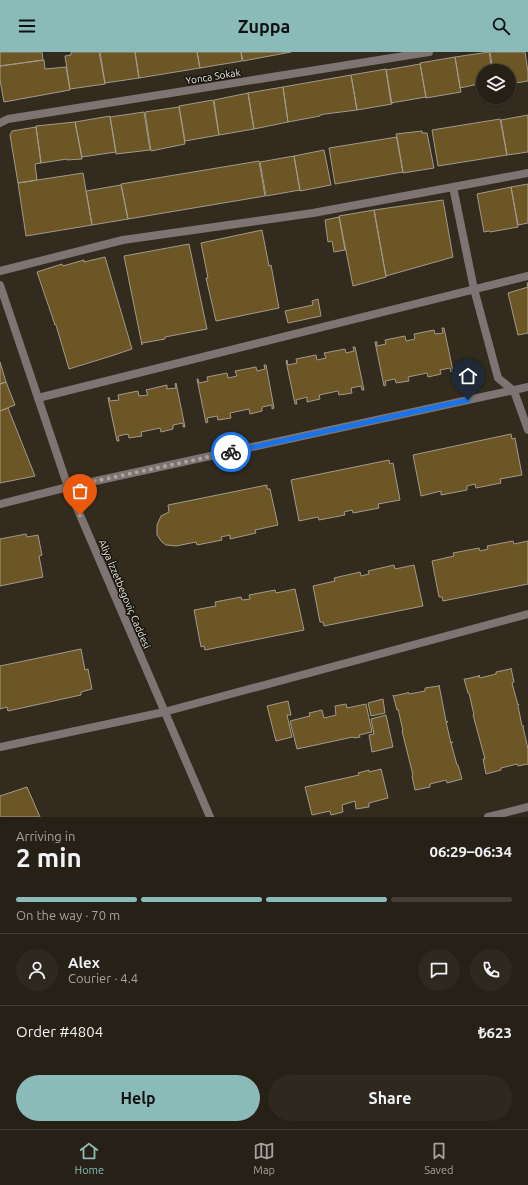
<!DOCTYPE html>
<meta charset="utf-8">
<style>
body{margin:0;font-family:Ubuntu,sans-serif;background:#2e281f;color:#f1f3f6;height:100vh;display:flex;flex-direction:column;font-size:15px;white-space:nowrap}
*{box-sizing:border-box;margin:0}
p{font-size:13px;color:#a4a3a1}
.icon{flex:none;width:22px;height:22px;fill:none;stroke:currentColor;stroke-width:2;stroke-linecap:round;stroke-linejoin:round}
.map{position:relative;height:765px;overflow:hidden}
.sheet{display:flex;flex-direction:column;background:#262016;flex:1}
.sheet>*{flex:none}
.tools{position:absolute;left:476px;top:12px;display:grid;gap:8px}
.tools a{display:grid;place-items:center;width:40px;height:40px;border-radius:50%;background:#262016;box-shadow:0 1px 3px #0004,0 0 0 1px #423e35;font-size:20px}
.pin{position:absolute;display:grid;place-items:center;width:34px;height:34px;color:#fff;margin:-41px -17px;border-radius:50% 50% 50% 0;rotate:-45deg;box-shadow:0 0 4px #0007}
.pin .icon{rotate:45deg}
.courier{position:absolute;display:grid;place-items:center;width:40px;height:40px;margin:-20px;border:3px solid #1a73e8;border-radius:50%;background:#fff;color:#222;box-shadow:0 1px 5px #0007}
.overview em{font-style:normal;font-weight:700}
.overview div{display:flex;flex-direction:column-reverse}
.overview{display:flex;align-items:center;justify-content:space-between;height:68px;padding:0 16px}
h1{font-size:26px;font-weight:700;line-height:30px}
.bar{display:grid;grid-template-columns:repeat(4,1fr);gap:6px 4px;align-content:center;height:48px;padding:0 16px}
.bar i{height:5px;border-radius:3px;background:#423e35}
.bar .current{background:#8bbbb9}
.bar p{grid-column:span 4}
.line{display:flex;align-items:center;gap:10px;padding:0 16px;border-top:1px solid #423e35}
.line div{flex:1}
.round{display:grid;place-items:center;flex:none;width:42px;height:42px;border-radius:21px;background:#2e281f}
.action{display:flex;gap:8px;margin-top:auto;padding:8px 16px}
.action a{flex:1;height:46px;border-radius:24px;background:#8bbbb9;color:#111;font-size:16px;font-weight:700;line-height:46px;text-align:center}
.action a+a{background:#2e281f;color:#f1f3f6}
header{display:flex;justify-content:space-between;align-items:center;height:52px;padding:0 16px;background:#8bbbb9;color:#111;font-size:18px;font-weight:700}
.tabs{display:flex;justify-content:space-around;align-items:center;height:56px;border-top:1px solid #423e35;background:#262016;font-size:11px;color:#a4a3a1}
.tabs a{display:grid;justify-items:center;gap:2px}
.tabs .current{color:#8bbbb9}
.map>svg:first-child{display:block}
.building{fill:#6c5625;stroke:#a29a8b}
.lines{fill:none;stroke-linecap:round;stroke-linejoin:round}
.minor{stroke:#7d7473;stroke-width:8}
.tertiary{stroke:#7d7473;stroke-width:8}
.done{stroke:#aca79d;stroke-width:4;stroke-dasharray:0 7.2}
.route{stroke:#1a73e8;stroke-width:5}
.labels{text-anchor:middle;stroke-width:3;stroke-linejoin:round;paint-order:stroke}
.street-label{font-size:10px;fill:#eeeae2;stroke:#17140e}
</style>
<header><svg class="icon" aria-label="menu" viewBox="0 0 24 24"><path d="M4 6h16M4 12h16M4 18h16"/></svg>Zuppa<svg class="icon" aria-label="search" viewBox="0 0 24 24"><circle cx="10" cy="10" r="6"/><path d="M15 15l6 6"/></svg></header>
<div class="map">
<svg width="528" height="765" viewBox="0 0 528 765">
<rect width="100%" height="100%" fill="#322b1e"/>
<path class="building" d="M0,0H42L43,8L0,14Z
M71,0H99L105,32L70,37L65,4L71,3Z
M100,0H135L139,26L105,31Z
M135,0H197L200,16L139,26Z
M197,0H241L242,9L200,16Z
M241,0H291L243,9Z
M489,0L492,19H483V31L460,36L455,5Z
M490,0H525L528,20V29L509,32V19H493Z
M455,5L461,40L426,46L420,11Z
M44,8L45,17L66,15L70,38L4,50L0,28V14Z
M420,12L426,45L391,51L386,18Z
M386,17L392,52L357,58L351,23Z
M351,23L357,58L325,62L320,63V64L288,70L283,35Z
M283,35L288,70L254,77L248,41Z
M248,41L254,77L219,83L214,48Z
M213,48L219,83L185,89L179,54Z
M179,55L185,92L151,99L145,60Z
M144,60L150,98L116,102L110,65Z
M528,63V100L507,103L501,68Z
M110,64L116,100L82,105L75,70Z
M500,67L507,103L438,114L432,78Z
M75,70L82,107L67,108V107L41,111L36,74Z
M36,75L41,111L35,112L37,128L18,131L10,83L12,79Z
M422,79V81H427L434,116L403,121L396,82Z
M397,85L403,120L335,132L329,96Z
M324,98L331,133L300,139L294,104Z
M294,104L300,138L266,144L260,110Z
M259,109L265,144L128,167L121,132Z
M83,121L92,173L26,184L18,131Z
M528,132V171L518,173L511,135Z
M121,133L128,167L92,173L86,139Z
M511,135L518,175L490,180L489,179L484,180L477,142Z
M443,148L453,205L386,224L374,158Z
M374,158L386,225L353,234L339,164Z
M339,165L345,198L334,200L332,189L328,190L325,168Z
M262,178L269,214L271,213L279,256L216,269L206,226H208L201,191Z
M189,192L207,277L165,285V287L142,291V293L124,204Z
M105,205L132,297L111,304L69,317L56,273H55L37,220L62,212L63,214L84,208V210Z
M527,231H528V281L518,283L508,241L528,235Z
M318,247L321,264L288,271L285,259L313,253L312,249Z
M442,276H444L453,319L451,320L450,316L440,318L441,322L428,325L427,321L408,325L409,329L396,331L395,327L385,329L386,333L384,334L375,290H377V294L386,292L385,288L405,284L406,289L415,287L414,282L434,278L435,282L443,281Z
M353,295H355L364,338H362L361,334L351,336L352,341L339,343L338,339L319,343L320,347L307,350V345L296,348L297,352H295L286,309L287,308L288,313L297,311L296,307L316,303L317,308L326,306L324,301L345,297L346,301L354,299Z
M0,310L6,330L0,332Z
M264,313H266L274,356L272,357V353L262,355V359L250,362L249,357L230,361L231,366L218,368L217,364L207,366L208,370L206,371L197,327H198L199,331L208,329L207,325L227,321L228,326L237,324L235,319L256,315L257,319L265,317Z
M6,330L15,353L0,359V332Z
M176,331L185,375H183V371L173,373V377L161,380L160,376L141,380L142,384L129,386L128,382L118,384L119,389H117L108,346L109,345L110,349L119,348L118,343L138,339L139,344L148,343L146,338L167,333V337L176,336L175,332Z
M8,356L35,424L0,431V359Z
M511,382L512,387L515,386L522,423L500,427L501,431L476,436L475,432L467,434V438L441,443V439L421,444L413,403Z
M389,408L390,412L393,411L400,448L378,452L379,456L353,461L352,458L344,460L345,463L319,468L318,465L299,469L291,428Z
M267,433V437H270L278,473L255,478L256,481L230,487V483L221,485L222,488L197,493L196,490L176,494L166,493L162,490L157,483V473L161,464L169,460L168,453Z
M26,482L27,485L38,483L42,503L39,504L43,525L0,534V487Z
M513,489L514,492L528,489V532L443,549L442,545H439L432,509L454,504L453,501L479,496L480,499L488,497L487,494Z
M394,513L395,517L414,513L423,554L324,574L323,570H320L313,534L335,529L334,526L360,520L361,524L369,522L368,519Z
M295,537L304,578L205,598L204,594L201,595L194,558L216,554L215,550L241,545L242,548L250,547L249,543L275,538L276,541Z
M81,597L85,618L88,617L92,637L81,640V643L8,659L7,655L0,657V614Z
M511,616L514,630L512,631L518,653L519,652L518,654L522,674H524L523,675L528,697V712L518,714L517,712L501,716V718L486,722L483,707H485L473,663H474L469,641H468L464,627H466L479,624V623L480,626L496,622V620L510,617Z
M439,633L446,669L448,670H446L451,691L453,690L451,691L457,713H458L462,727L447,731L446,728L430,732V735L415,738L412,724L413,723L402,679H403L398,657L397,658L393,643L394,644L407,641L408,640L409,642L425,639V636L439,634Z
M383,647L385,661L371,664L368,651Z
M288,649L291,663H287L292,685L276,689L267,654Z
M346,652L347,656L366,652L372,680L359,683L360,685L354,686L353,685L297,697L290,669L310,664L309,661L322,658L324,666L336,663L335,654Z
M386,663L393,695L372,700L369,683L374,682L371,667Z
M381,717L388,746L369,751V755L356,757L355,749L342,753L343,760L331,763L330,759L312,763L305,735L359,723L358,721L369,718V720Z
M27,735L40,765H0V744Z"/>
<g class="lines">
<path class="minor" d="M0,71L8,67L429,0
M453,135L528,121
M0,219L123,188L313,161L453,135L474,237L498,326L514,339L528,378
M38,346L528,224
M0,452L68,435L528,335
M0,695L164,660L528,562
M488,765L528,755"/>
<path class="tertiary" d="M0,233L68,435L210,765"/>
</g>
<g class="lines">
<path class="done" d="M80,463L68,435L231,400"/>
<path class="route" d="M231,400L468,348"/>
</g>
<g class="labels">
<g class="street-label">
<text transform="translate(213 24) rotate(-9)" y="4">Yonca Sokak</text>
<text transform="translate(125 542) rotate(67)" y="4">Aliya İzzetbegoviç Caddesi</text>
</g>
</g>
</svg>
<div class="tools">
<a><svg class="icon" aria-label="layers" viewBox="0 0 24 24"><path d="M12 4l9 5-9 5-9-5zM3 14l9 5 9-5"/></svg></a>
</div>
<div class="pin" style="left:80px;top:463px;background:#ea580c"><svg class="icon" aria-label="bag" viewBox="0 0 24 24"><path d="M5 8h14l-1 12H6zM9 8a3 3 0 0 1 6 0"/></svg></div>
<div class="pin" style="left:468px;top:348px;background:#1f2937"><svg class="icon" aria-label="home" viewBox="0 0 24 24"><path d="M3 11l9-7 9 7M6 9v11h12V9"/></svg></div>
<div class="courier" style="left:231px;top:400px"><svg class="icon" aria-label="bike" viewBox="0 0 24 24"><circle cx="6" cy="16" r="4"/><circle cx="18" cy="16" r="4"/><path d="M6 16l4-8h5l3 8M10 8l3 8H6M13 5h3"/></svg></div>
</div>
<section class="sheet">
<div class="overview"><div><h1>2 min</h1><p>Arriving in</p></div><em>06:29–06:34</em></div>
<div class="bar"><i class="current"></i><i class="current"></i><i class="current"></i><i></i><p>On the way · 70 m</p></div>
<div class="line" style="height:72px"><a class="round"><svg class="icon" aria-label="person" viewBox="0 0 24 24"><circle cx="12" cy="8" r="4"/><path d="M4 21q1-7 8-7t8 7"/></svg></a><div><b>Alex</b><p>Courier · 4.4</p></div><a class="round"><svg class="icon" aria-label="chat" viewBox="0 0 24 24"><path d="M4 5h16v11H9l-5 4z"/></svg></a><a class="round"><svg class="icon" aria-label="phone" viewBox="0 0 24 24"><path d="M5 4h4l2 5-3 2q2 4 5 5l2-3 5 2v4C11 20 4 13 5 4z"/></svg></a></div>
<div class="line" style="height:52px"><div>Order #4804</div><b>₺623</b></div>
<div class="action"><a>Help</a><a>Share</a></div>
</section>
<nav class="tabs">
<a class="current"><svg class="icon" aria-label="home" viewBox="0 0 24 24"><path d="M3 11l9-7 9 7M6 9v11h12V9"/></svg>Home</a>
<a><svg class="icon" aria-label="map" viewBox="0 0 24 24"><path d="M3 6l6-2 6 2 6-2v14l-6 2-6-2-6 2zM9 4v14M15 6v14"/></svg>Map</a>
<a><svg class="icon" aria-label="saved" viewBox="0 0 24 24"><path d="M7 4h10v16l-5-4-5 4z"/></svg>Saved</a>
</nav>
